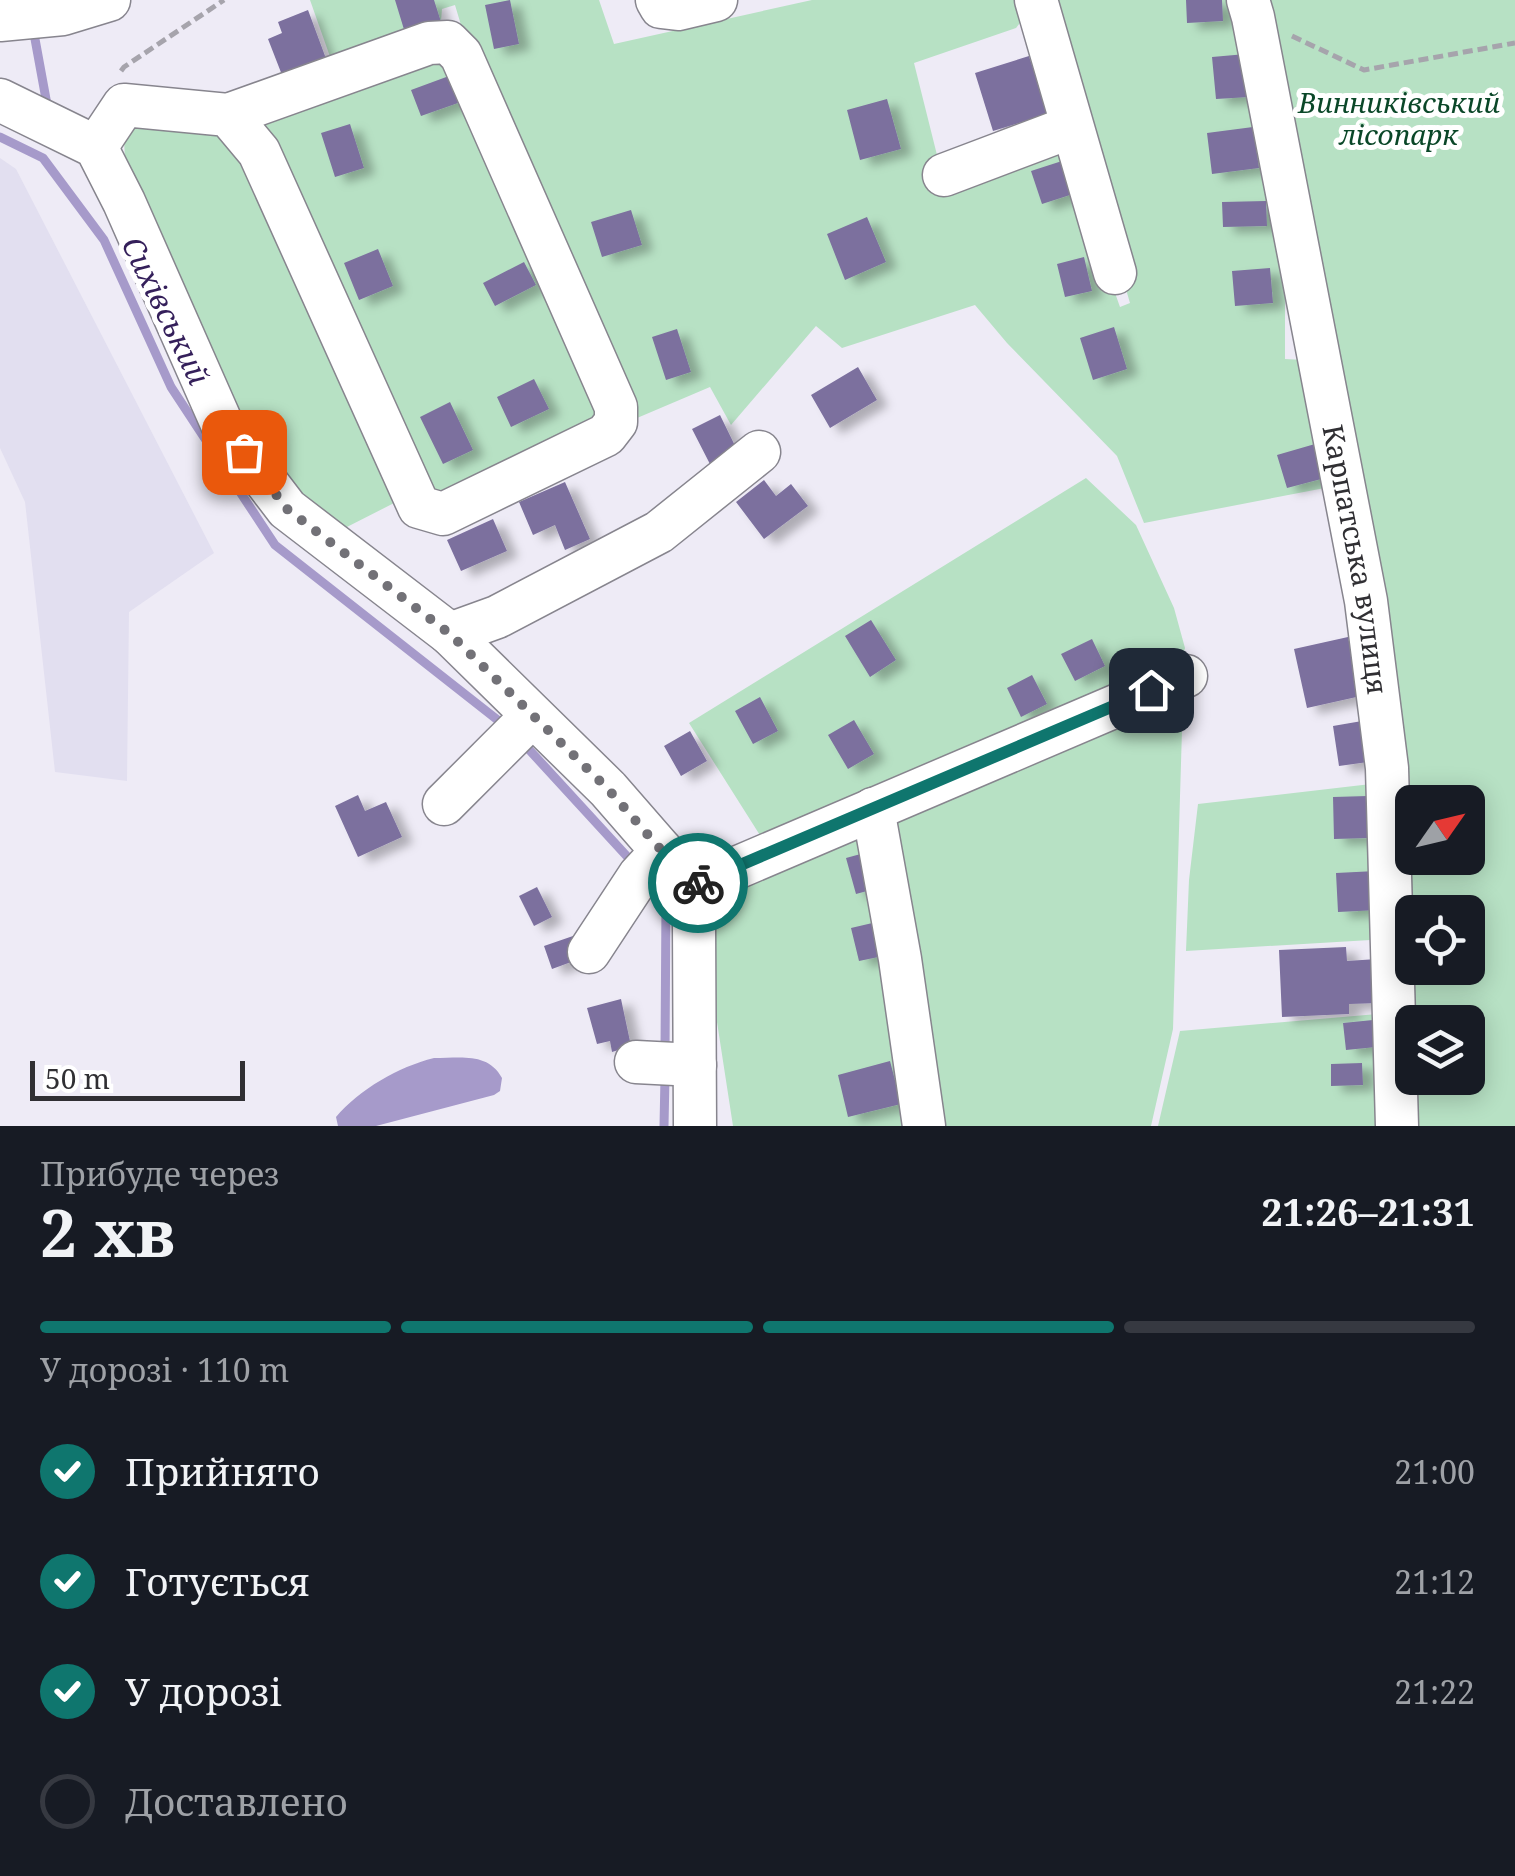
<!DOCTYPE html>
<html lang="uk">
<meta charset="utf-8">
<style>
body{margin:0;font-family:"Noto Serif",serif;background:#20242c;color:#f1f3f6;height:100vh;display:flex;flex-direction:column;font-size:38px;white-space:nowrap}
*{box-sizing:border-box;margin:0}
p{font-size:32px;color:#9ea1a6}
.icon{flex:none;width:55px;height:55px;fill:none;stroke:currentColor;stroke-width:2;stroke-linecap:round;stroke-linejoin:round}
.map{position:relative;height:1126px;overflow:hidden}
.sheet{display:flex;flex-direction:column;background:#171b24;flex:1}
.sheet>*{flex:none}
.needle{width:65px;rotate:56deg}
.controls{position:absolute;left:1395px;top:785px;display:grid;gap:20px}
.controls a{display:grid;place-items:center;width:90px;height:90px;border-radius:15px;background:#171b24;box-shadow:0 5px 25px #0003;font-size:50px}
.scale{position:absolute;left:30px;bottom:25px;width:215px;box-sizing:border-box;padding-left:10px;border:5px solid #302f33;border-top:0;font-size:28px;line-height:35px;white-space:nowrap;color:#302f33;-webkit-text-stroke:8px #fff;paint-order:stroke}
.pin{position:absolute;display:grid;place-items:center;width:85px;height:85px;color:#fff;margin:-42px;border-radius:20px;box-shadow:0 5px 15px #0006}
.courier{position:absolute;display:grid;place-items:center;width:100px;height:100px;margin:-50px;border:8px solid #0f766e;border-radius:50%;background:#fff;color:#222;box-shadow:0 2px 12px #0007}
.headline em{font-style:normal;font-weight:700}
.headline div{display:flex;flex-direction:column-reverse}
.headline{display:flex;align-items:center;justify-content:space-between;height:170px;padding:0 40px}
h1{font-size:65px;font-weight:700;line-height:75px}
.bar{display:grid;grid-template-columns:repeat(4,1fr);gap:15px 10px;align-content:center;height:120px;padding:0 40px}
.bar i{height:12px;border-radius:8px;background:#363941}
.bar .active{background:#0f766e}
.bar p{grid-column:span 4}
ol{padding:0 40px;list-style:none}
li{display:flex;align-items:center;gap:30px;height:110px}
li p{margin-inline-start:auto}
li .icon{padding:10px;border-radius:50%;background:#0f766e;color:#fff;stroke-width:4}
li:last-child{color:#9ea1a6}
li i{width:55px;height:55px;border:5px solid #363941;border-radius:50%}
.map>svg:first-child{display:block}
.built{fill:#e2dff0}
.green{fill:#b7e1c4;fill-rule:evenodd}
.water{fill:#a69aca}
.lines{fill:none;stroke-linecap:round;stroke-linejoin:round}
.stream{stroke:#a69aca;stroke-width:9}
.building{fill:#7c709e;filter:url(#shadow)}
.minor-casing{stroke:#87858e;stroke-width:45}
.path{stroke:#a6a4ac;stroke-width:5;stroke-dasharray:10 5;stroke-linecap:butt}
.minor{stroke:#fff;stroke-width:42}
.done{stroke:#727177;stroke-width:10;stroke-dasharray:0 18}
.route{stroke:#0f766e;stroke-width:12}
.labels{text-anchor:middle;stroke-width:10;stroke-linejoin:round;paint-order:stroke}
.park-label{font-size:28px;font-style:italic;fill:#0a4728;stroke:#fff}
.street-label{font-size:28px;fill:#302f33;stroke:#fff}
.water-label{font-size:30px;font-style:italic;fill:#341f5a;stroke:#fff}
</style>
<div class="map">
<svg width="1515" height="1126" viewBox="0 0 1515 1126">
<defs>
<filter id="shadow"><feDropShadow dx="11" dy="6" stdDeviation="5" flood-color="#0004"/></filter>
</defs>
<rect width="100%" height="100%" fill="#eeebf6"/>
<path class="built" d="M0,158L16,169L214,553L129,612L127,781L55,772L25,502L0,448Z"/>
<path class="green" d="M310,0H599L614,44L812,0H1019L1023,19L1016,28L914,63L943,179L1060,138L1120,307L1130,303L1058,58L1048,0H1238L1285,259V359L1304,360L1330,487L1144,523L1117,456L1007,343L975,305L842,348L816,326L731,425L710,387L630,421L470,55L455,5L442,9L440,33L334,68Z
M1256,0H1515V1126H1407L1405,971ZM1412,802H1468V858H1412ZM1412,912H1468V968H1412ZM1412,1022H1468V1078H1412Z
M444,51L611,421L430,503L251,117Z
M123,118L218,127L233,146L400,500L341,530L301,501L252,439L125,160Z
M1086,478L1136,525L1174,608L1185,648L1181,662L763,840L689,723Z
M1183,697L1173,1029L1151,1126H938L889,816Z
M1371,784L1387,939L1186,951L1189,880L1198,804Z
M866,825L913,1126H733L715,1009L716,947L711,887Z
M1389,1013V1126H1158L1180,1031Z"/>
<path class="water" d="M434,1058C461,1058 488,1052 502,1078L500,1091L494,1095L376,1126H338L336,1117C360,1089 398,1067 434,1058Z"/>
<g class="lines">
<path class="stream" d="M35,39L48,110
M0,137L43,158L104,240L171,387L275,545L504,725
M523,743L634,864
M651,883L666,900L665,1052
M664,1126L665,1077"/>
</g>
<path class="building" d="M395,0H434L442,25L406,36Z
M510,0L519,44L494,49L485,5Z
M1186,0H1222L1223,21L1187,23Z
M308,10L328,64L282,75L268,39L282,33L278,22Z
M1246,54L1249,97L1216,99L1212,57Z
M1029,56L1048,114L993,131L975,73Z
M449,76L458,103L421,116L411,90Z
M887,99L901,149L860,160L847,110Z
M350,124L364,168L335,177L321,133Z
M1253,127L1259,168L1212,174L1207,133Z
M1062,161L1073,194L1042,204L1031,171Z
M1266,201L1267,226L1223,227L1222,202Z
M631,210L642,245L602,257L591,222Z
M867,217L886,262L845,280L827,234Z
M378,249L393,286L359,300L344,263Z
M1084,257L1092,291L1065,297L1057,264Z
M524,262L536,285L495,306L483,283Z
M1270,268L1273,303L1235,306L1232,271Z
M1114,327L1127,369L1093,380L1080,338Z
M677,329L691,372L666,380L652,337Z
M858,367L877,400L830,428L811,395Z
M534,379L549,409L511,427L497,397Z
M450,402L473,450L443,464L420,417Z
M720,415L739,454L712,468L692,429Z
M1315,444L1325,478L1287,488L1277,455Z
M764,480L776,496L791,484L808,506L764,539L736,502Z
M565,482L590,539L565,550L555,525L533,535L519,502Z
M493,519L507,551L461,571L447,540Z
M871,620L896,660L870,677L845,636Z
M1348,637L1361,696L1307,708L1294,649Z
M1092,639L1105,666L1075,681L1061,654Z
M1032,675L1047,704L1021,717L1007,688Z
M760,697L778,731L753,744L735,711Z
M854,720L874,754L848,769L828,735Z
M1362,721L1368,762L1339,766L1333,726Z
M690,731L707,761L681,776L664,746Z
M358,795L365,811L386,802L402,837L358,857L335,806Z
M1368,796V838L1334,839L1333,797Z
M868,852L878,888L856,894L846,858Z
M1376,871L1378,910L1338,912L1336,873Z
M537,887L552,917L534,926L519,896Z
M881,921L888,955L859,961L851,928Z
M573,936L582,958L552,969L544,946Z
M1346,947L1347,961L1377,959L1379,1003L1349,1004V1014L1282,1017L1279,950Z
M621,999L631,1046L612,1052L610,1041L597,1044L587,1008Z
M1373,1020L1376,1047L1346,1050L1343,1023Z
M890,1061L901,1104L848,1117L838,1075Z
M1362,1063L1363,1085L1331,1086V1064Z"/>
<g class="lines">
<g class="minor-casing">
<g id="minor">
<path d="M657,0L661,7L678,9L716,0"/>
<path d="M1036,0L1115,273"/>
<path id="s1" d="M1248,0L1253,17L1366,601L1387,768L1397,1126"/>
<path d="M0,20L63,14L109,0"/>
<path d="M0,100L96,147L124,202L222,424L287,509L450,634L608,789L662,851L687,889L694,923L695,1126"/>
<path d="M96,147L124,105L228,115L429,43L448,42L461,55L616,407V422L606,435L443,514L419,507L259,152L228,115"/>
<path d="M944,175L1071,127"/>
<path d="M450,634L497,617L659,532L759,452"/>
<path d="M444,804L532,716"/>
<path d="M873,809L900,959L924,1126"/>
<path d="M687,889L1186,676"/>
<path d="M589,952L639,876L662,851"/>
<path d="M636,1062L695,1065"/>
</g>
</g>
<path class="path" d="M1292,36L1364,70L1515,43
M121,71L124,67L224,0"/>
<use href="#minor" class="minor"/>
</g>
<g class="lines">
<path class="done" d="M244,452L287,509L450,634L608,789L662,851L687,888L698,883"/>
<path class="route" d="M698,883L1151,690"/>
</g>
<g class="labels">
<g class="park-label">
<text x="1399" y="113">Винниківський<tspan x="1399" dy="32">лісопарк</tspan></text>
</g>
<g class="street-label">
<text dy="10" stroke="none"><textPath href="#s1" startOffset="570">Карпатська вулиця</textPath></text>
</g>
<g class="water-label">
<text transform="translate(165 311) rotate(64)" y="10">Сихівський</text>
</g>
</g>
</svg>
<div class="controls">
<a><svg class="needle" viewBox="-14 -14 28 28"><path d="M0-13l5 13h-10z" fill="#e53935"/><path d="M0 13l5-13h-10z" fill="#9ea1a6"/></svg></a>
<a><svg class="icon" aria-label="locate" viewBox="0 0 24 24"><circle cx="12" cy="12" r="6"/><path d="M12 2v4M12 18v4M2 12h4M18 12h4"/></svg></a>
<a><svg class="icon" aria-label="layers" viewBox="0 0 24 24"><path d="M12 4l9 5-9 5-9-5zM3 14l9 5 9-5"/></svg></a>
</div>
<div class="scale">50 m</div>
<div class="pin" style="left:244px;top:452px;background:#ea580c"><svg class="icon" aria-label="bag" viewBox="0 0 24 24"><path d="M5 8h14l-1 12H6zM9 8a3 3 0 0 1 6 0"/></svg></div>
<div class="pin" style="left:1151px;top:690px;background:#1f2937"><svg class="icon" aria-label="home" viewBox="0 0 24 24"><path d="M3 11l9-7 9 7M6 9v11h12V9"/></svg></div>
<div class="courier" style="left:698px;top:883px"><svg class="icon" aria-label="bike" viewBox="0 0 24 24"><circle cx="6" cy="16" r="4"/><circle cx="18" cy="16" r="4"/><path d="M6 16l4-8h5l3 8M10 8l3 8H6M13 5h3"/></svg></div>
</div>
<section class="sheet">
<div class="headline"><div><h1>2 хв</h1><p>Прибуде через</p></div><em>21:26–21:31</em></div>
<div class="bar"><i class="active"></i><i class="active"></i><i class="active"></i><i></i><p>У дорозі · 110 m</p></div>
<ol>
<li><svg class="icon" aria-label="check" viewBox="0 0 24 24"><path d="M5 12l5 5 9-10"/></svg>Прийнято<p>21:00</p></li>
<li><svg class="icon" aria-label="check" viewBox="0 0 24 24"><path d="M5 12l5 5 9-10"/></svg>Готується<p>21:12</p></li>
<li><svg class="icon" aria-label="check" viewBox="0 0 24 24"><path d="M5 12l5 5 9-10"/></svg>У дорозі<p>21:22</p></li>
<li><i></i>Доставлено</li>
</ol>
</section>
